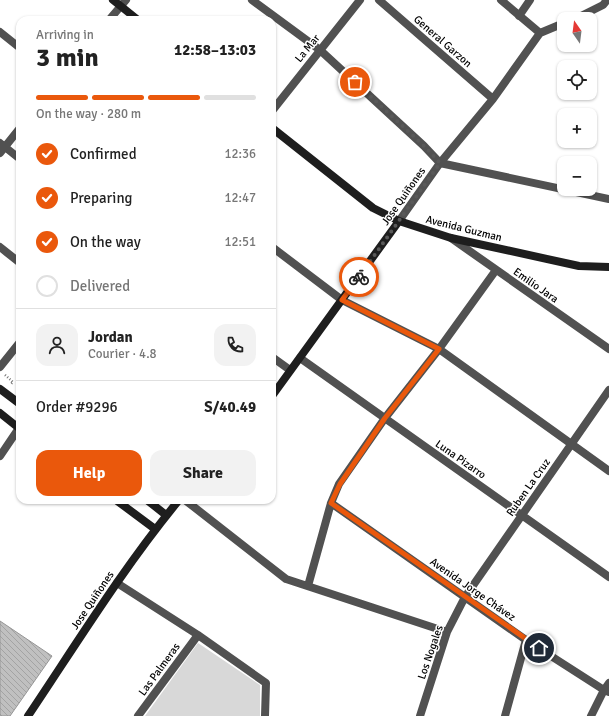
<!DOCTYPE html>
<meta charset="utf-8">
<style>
body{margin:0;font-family:Signika,sans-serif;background:#f2f2f2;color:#222;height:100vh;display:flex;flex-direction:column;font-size:15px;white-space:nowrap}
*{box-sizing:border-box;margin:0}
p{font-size:13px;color:#767676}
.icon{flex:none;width:22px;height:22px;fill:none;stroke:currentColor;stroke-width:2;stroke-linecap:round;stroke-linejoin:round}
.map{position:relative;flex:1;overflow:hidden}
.details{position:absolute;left:16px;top:16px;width:260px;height:488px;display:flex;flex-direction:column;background:#fff;border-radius:12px;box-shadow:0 1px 3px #0004}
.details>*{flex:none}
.needle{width:26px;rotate:346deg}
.buttons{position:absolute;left:557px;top:12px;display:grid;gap:8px}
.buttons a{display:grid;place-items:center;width:40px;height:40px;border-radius:8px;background:#fff;box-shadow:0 1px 3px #0004;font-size:20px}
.pin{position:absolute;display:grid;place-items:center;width:34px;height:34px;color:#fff;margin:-17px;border:2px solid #fff;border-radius:50%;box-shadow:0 1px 4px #0007}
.courier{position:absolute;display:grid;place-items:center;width:40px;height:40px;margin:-20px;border:3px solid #ea580c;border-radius:50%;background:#fff;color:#222;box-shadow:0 1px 5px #0007}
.overview em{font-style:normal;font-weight:700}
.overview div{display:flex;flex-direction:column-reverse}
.overview{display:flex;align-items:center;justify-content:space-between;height:68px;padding:0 20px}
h1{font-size:26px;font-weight:700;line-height:30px}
.bar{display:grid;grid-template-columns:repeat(4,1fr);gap:6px 4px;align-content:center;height:48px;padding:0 20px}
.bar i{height:5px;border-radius:3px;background:#e0e0e0}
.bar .active{background:#ea580c}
.bar p{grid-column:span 4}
.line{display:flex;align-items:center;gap:10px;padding:0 20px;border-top:1px solid #e0e0e0}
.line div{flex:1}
.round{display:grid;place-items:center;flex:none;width:42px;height:42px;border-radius:12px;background:#f2f2f2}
ol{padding:0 20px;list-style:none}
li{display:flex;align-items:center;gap:12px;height:44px}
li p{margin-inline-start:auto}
li .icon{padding:4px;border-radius:50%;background:#ea580c;color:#fff;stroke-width:4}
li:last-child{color:#767676}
li i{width:22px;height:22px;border:2px solid #e0e0e0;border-radius:50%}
.cta{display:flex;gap:8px;margin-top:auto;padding:8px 20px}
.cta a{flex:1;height:46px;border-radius:12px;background:#ea580c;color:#fff;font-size:16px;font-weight:700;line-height:46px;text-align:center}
.cta a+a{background:#f2f2f2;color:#222}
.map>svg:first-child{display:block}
.park{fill:#d8d8d8}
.building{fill:url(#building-back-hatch);stroke:#959595}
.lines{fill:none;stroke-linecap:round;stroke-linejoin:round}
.path{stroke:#737373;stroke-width:2.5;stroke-dasharray:1 2;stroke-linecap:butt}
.street{stroke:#515151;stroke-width:8}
.secondary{stroke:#1e1e1e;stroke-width:8}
.done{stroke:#595959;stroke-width:4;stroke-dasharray:0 7.2}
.route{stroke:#ea580c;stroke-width:5}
.labels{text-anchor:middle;stroke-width:3;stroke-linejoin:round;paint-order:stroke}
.street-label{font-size:11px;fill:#000;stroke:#fff}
</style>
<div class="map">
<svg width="609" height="716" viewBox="0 0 609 716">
<defs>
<pattern id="building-back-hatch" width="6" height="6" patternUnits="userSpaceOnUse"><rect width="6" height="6" fill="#c0c0c0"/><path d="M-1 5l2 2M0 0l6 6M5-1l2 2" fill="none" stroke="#a3a3a3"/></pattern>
</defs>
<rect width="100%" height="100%" fill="#fff"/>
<path class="park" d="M198,643L260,685V716H145Z"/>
<path class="building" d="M0,621L52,656L10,716H0Z"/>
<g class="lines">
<path class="path" d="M5,375L13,382L11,384"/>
<path class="street" d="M252,0L320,50L424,146L440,163L609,199
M379,0L493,99
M501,0L540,33
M519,16L530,0
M575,19L603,5L607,0
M109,20L126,0
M0,32L20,48
M272,111L360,0
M0,143L20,159
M0,153L20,128
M399,221L440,163L493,99L540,33L564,23
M451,238L609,349
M0,247L20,263
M272,247L342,300L439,349L609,471
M272,357L290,370
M300,358L609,577
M0,367L20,342
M0,456L19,428
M185,500L286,579L447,632
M331,503L526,640L604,690L609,692
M117,583L198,635L266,683L265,716
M308,586L331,503L339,484L385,418L439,349L496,270
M138,716L198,635
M420,716L447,632L465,597L609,390
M505,716L526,640
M591,716L604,690L609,683"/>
<path class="secondary" d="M113,0L138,20
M272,128L373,208L399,221L451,238L579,266L609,267
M0,389L20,404
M272,396L399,221
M0,413L20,429
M116,500L155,529
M147,500L166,515
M28,716C77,643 123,568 179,500"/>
</g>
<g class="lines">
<path class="done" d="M355,82L424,146L440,163L359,277"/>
<path class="route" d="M359,277L342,300L439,349L385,418L340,484L331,503L539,648"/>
</g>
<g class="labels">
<g class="street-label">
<text transform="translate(443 41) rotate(41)" y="4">General Garzon</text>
<text transform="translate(307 48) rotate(-51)" y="4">La Mar</text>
<text transform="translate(403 196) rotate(-55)" y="4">Jose Quiñones</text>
<text transform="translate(464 228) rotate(14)" y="4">Avenida Guzman</text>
<text transform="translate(536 285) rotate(35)" y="4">Emilio Jara</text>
<text transform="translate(461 459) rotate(35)" y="4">Luna Pizarro</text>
<text transform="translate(528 487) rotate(-55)" y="4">Ruben La Cruz</text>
<text transform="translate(473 589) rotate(35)" y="4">Avenida Jorge Chávez</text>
<text transform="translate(92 600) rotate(-56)" y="4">Jose Quiñones</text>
<text transform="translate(430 652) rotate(-71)" y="4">Los Nogales</text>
<text transform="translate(159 669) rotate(-54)" y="4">Las Palmeras</text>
</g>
</g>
</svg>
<div class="buttons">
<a><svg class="needle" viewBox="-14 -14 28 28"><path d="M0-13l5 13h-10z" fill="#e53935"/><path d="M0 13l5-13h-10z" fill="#767676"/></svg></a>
<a><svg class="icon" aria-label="locate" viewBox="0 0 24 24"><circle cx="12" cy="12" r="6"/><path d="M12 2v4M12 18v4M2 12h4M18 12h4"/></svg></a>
<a>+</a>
<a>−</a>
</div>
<div class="pin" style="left:355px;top:82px;background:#ea580c"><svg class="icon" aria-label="bag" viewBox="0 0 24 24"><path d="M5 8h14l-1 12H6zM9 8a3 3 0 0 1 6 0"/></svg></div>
<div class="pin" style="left:539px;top:648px;background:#1f2937"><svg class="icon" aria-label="home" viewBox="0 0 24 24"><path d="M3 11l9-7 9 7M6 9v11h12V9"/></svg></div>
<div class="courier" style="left:359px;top:277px"><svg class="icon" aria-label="bike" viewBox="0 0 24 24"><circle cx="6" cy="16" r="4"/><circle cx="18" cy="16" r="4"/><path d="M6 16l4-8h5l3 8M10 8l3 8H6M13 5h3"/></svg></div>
<section class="details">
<div class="overview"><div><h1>3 min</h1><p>Arriving in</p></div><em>12:58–13:03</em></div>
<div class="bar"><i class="active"></i><i class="active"></i><i class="active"></i><i></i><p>On the way · 280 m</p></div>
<ol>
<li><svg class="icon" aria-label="check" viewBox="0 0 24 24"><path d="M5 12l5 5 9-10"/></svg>Confirmed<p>12:36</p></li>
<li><svg class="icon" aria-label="check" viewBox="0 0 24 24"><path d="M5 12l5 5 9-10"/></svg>Preparing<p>12:47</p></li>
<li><svg class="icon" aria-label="check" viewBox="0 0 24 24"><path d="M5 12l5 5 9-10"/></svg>On the way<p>12:51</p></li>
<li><i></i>Delivered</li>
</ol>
<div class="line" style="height:72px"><a class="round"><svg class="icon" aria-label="person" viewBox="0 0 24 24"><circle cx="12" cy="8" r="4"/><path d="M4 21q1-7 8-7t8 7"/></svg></a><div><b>Jordan</b><p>Courier · 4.8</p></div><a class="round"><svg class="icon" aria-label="phone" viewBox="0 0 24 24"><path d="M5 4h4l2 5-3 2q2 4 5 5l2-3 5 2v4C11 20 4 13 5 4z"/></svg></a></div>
<div class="line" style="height:52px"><div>Order #9296</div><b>S/40.49</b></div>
<div class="cta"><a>Help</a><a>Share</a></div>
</section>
</div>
